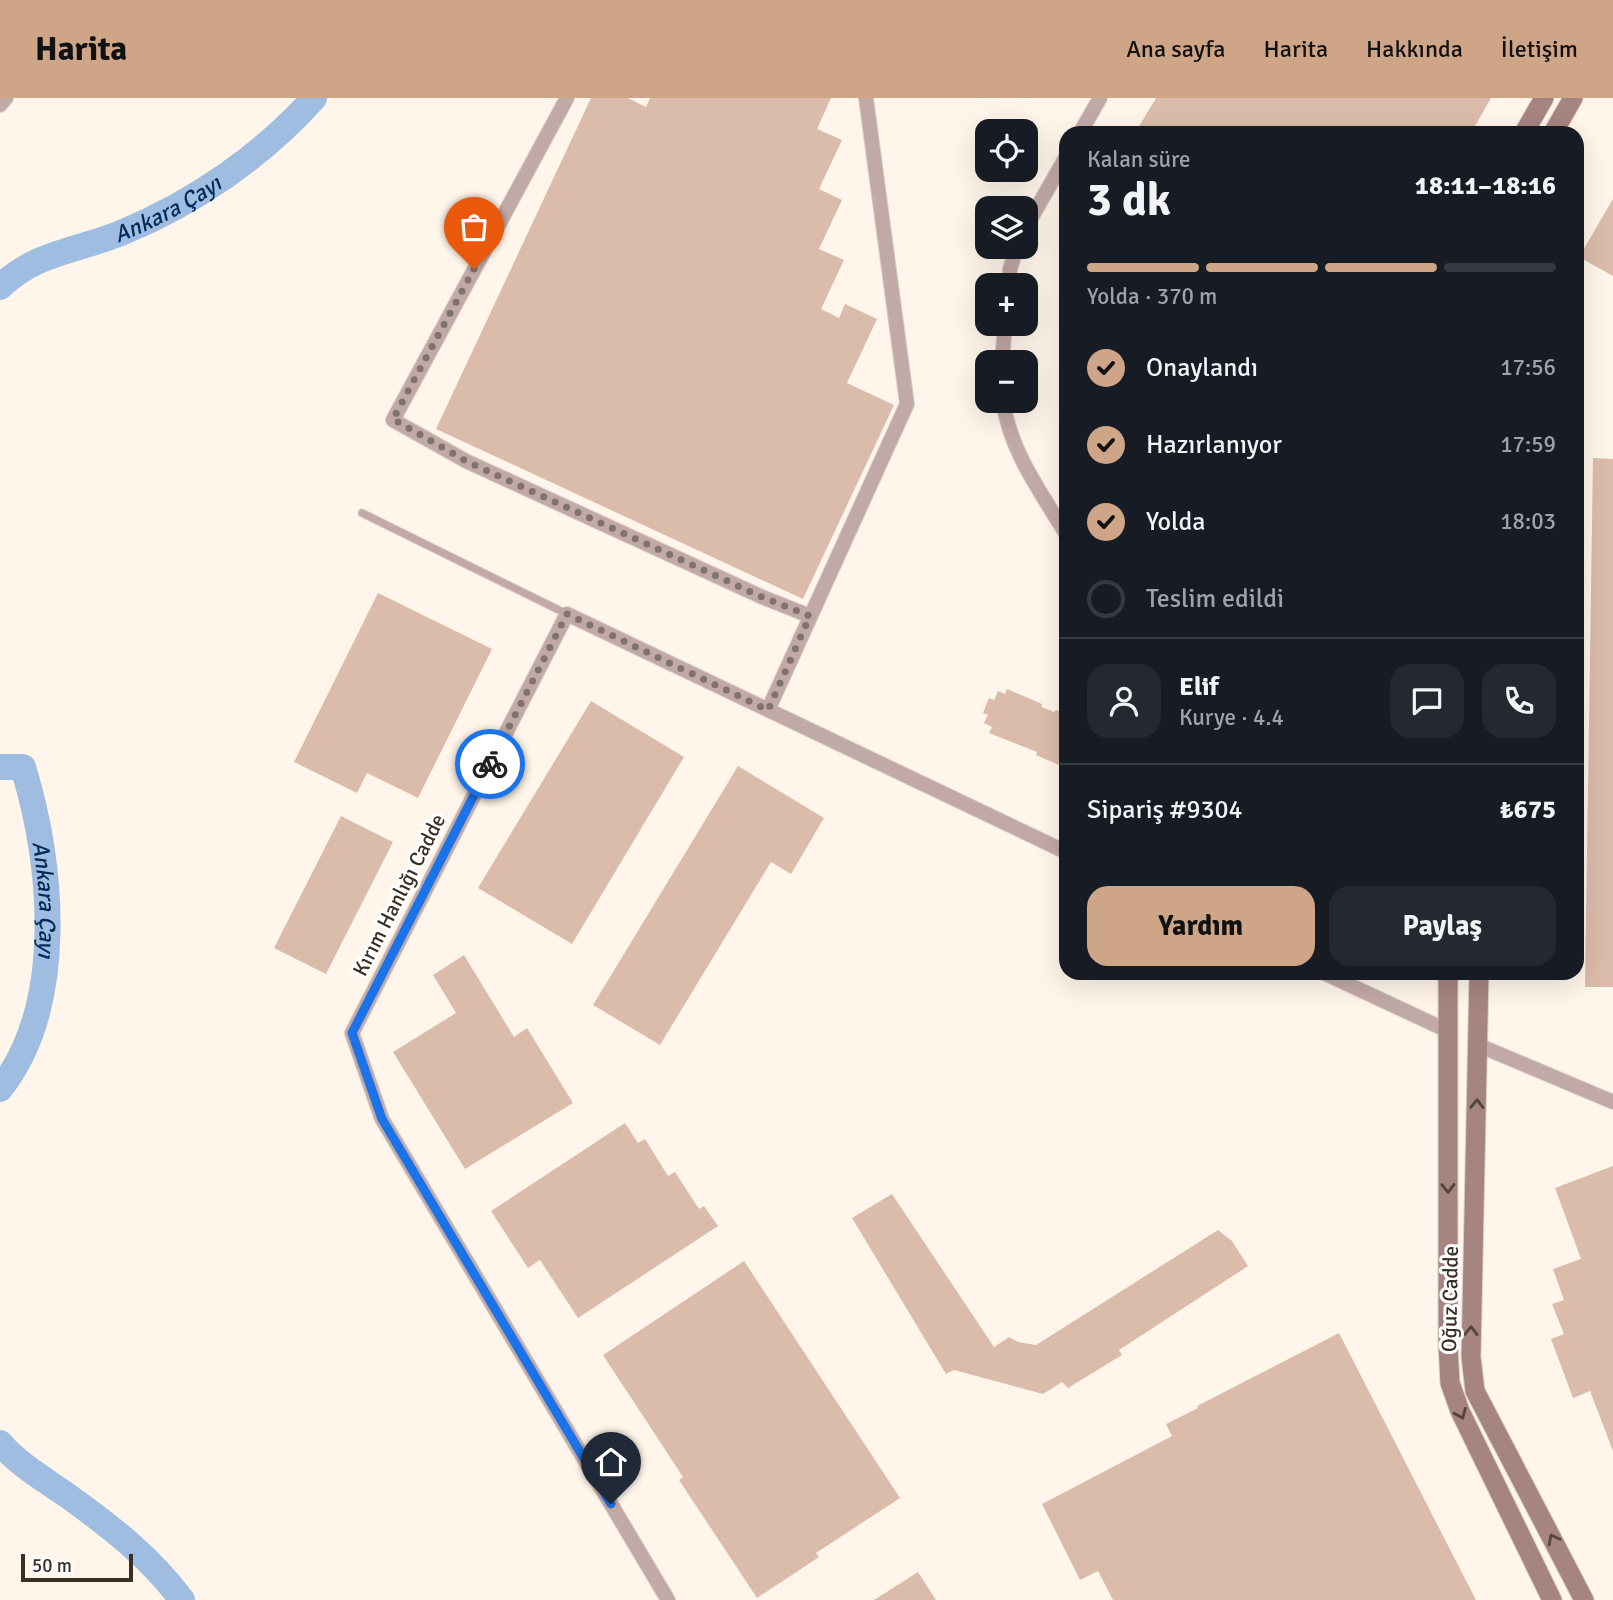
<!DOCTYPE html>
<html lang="tr">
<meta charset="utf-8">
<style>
body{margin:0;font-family:Signika,sans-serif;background:#242831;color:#f1f3f6;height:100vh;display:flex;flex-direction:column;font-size:26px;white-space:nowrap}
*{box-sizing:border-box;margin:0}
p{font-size:23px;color:#9ea1a6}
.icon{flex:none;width:38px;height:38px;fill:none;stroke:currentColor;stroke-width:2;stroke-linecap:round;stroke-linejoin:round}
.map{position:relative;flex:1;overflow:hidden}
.sheet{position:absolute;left:1059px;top:28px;width:525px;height:854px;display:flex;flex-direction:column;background:#171b24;border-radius:21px;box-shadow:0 7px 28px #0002}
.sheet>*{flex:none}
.buttons{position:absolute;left:975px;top:21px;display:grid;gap:14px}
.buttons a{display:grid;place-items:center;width:63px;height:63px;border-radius:14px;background:#171b24;box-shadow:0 7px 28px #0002;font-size:35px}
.scale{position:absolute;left:21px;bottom:18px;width:112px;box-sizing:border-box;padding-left:7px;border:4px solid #382f25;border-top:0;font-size:19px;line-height:24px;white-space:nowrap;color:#382f25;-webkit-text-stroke:5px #fff;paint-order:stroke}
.pin{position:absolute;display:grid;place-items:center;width:60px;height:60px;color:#fff;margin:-72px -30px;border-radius:50% 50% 50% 0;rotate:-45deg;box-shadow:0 0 7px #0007}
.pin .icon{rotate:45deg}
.courier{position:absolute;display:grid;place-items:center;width:70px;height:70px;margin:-35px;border:5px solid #1a73e8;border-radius:50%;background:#fff;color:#222;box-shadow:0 2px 9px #0007}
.head em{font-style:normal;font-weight:700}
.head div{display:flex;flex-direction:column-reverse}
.head{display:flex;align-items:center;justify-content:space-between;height:119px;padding:0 28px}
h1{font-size:46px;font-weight:700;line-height:52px}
.bar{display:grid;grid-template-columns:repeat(4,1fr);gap:10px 7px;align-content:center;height:84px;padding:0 28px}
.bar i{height:9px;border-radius:5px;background:#363941}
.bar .on{background:#cfa587}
.bar p{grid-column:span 4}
.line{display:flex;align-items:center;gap:18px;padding:0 28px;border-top:2px solid #363941}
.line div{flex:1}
.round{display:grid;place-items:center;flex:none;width:74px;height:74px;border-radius:21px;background:#242831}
ol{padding:0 28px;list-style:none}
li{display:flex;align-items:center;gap:21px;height:77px}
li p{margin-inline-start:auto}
li .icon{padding:7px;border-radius:50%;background:#cfa587;color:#111;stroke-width:4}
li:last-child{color:#9ea1a6}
li i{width:38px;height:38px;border:4px solid #363941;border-radius:50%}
.button{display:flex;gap:14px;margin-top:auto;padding:14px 28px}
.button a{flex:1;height:80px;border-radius:21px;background:#cfa587;color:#111;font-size:28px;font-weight:700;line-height:80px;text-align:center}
.button a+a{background:#242831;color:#f1f3f6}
header{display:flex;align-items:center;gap:42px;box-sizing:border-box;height:98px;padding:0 35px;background:#cfa587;color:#111}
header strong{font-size:33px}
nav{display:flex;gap:38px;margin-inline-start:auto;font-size:24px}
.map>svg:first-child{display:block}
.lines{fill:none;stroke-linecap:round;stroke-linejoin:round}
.river{stroke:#9fbde1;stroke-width:26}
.building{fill:#dbbcaa}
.lane-casing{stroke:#dbd1c7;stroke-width:9}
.street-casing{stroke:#dbd1c7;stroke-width:16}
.secondary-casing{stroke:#dbd1c7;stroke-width:21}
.lane{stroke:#c1a9a7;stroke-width:7}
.street{stroke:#c1a9a7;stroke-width:14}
.secondary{stroke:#a68481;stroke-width:19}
.oneway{stroke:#54443c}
.done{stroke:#7e746a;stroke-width:7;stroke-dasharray:0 12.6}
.route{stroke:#1a73e8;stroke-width:9}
.labels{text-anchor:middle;stroke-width:6;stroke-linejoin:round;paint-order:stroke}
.street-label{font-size:21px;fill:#382f25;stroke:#fff}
.water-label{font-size:23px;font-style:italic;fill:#002a57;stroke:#fff}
</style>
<header>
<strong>Harita</strong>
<nav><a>Ana sayfa</a><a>Harita</a><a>Hakkında</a><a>İletişim</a></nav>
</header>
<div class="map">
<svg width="1613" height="1502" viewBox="0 0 1613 1502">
<rect width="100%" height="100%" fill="#fff5ea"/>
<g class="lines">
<g class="river">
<path id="s1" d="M0,189C36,154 77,153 121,135C194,105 262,58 314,0"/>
<path id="s2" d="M0,669H23C52,765 67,906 0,991"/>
<path d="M0,1345C19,1367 44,1381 68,1398C110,1428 151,1460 182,1502"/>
</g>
</g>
<path class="building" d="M591,0H628L646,9L650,0H831L817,31L842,42L819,91L842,102L819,151L844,162L821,211L839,220L845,206L877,221L847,285L894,307L803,501L436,331Z
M1156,0H1491L1471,35H1135Z
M1613,101V178L1579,159Z
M1593,360L1613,361V889H1585Z
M378,495L492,551L418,700L367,675L357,695L294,664Z
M1007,591L1042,606L1041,609L1054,614L1056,612L1066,616V670L1036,657L1037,654L989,635L992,629L984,625L988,617L983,615L989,600L994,602L998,593L1005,596Z
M591,603L684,659L572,846L478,790Z
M738,668L824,720L791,776L771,764L660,947L593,907Z
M341,718L393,744L326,876L274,850Z
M464,857L514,939L527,930L573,1005L465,1071L393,954L456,915L433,877Z
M625,1025L638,1045L645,1041L668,1078L675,1074L699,1111L704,1108L718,1128L578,1220L540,1162L528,1170L491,1113Z
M1613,1068V1353L1590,1293L1573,1300L1551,1241L1564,1236L1552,1206L1564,1202L1553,1171L1581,1161L1555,1090Z
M892,1096L994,1249L1009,1239L1018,1244L1036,1247L1218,1132L1232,1143L1248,1168L1119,1252L1122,1257L1068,1290L1062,1284L1043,1296L954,1272L946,1276L852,1120Z
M744,1163L900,1400L816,1455L819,1459L757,1500L679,1382L683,1379L603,1257Z
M1339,1235L1476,1502H1113L1098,1473L1080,1482L1042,1406L1172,1338L1166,1326L1198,1310L1197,1308Z
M918,1474L936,1502H874Z"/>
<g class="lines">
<g class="lane-casing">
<path id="lane" d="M362,415L567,516"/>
</g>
<g class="street-casing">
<path id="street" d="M567,0L393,322L466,363L762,499L810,518
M0,7L6,0
M1080,35L1100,0
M1026,129L1066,59
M1009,187L1010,171L1017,149
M1002,264L1005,226
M1003,303C1010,353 1040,393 1066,436
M768,612L907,306L866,0
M1324,875L1446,932
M1478,947L1613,1004
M668,1502L382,1021L352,935L567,516L1066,754"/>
</g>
<g class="secondary-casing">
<path id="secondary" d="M1524,35L1544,0
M1553,35L1573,0
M1448,875V1246L1450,1285L1460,1313L1552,1502
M1479,875L1471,1259L1475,1293L1584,1502"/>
</g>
<use href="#lane" class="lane"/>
<use href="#street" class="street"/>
<use href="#secondary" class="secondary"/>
</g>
<defs><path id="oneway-chevron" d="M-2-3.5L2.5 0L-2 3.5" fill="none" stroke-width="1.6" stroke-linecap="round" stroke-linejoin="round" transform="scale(1.75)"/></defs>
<g class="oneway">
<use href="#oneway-chevron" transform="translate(1477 1006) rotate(-89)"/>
<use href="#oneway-chevron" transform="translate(1448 1090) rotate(89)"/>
<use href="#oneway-chevron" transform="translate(1471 1233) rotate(-89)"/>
<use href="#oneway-chevron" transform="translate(1461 1316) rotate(67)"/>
<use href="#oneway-chevron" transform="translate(1553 1441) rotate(-117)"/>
</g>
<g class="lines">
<path class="done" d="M474,171L393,321L466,363L762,499L810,518L768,612L567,516L490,666"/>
<path class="route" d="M490,666L352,935L382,1021L611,1406"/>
</g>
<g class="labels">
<g class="street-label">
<text transform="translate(399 797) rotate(-63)" y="7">Kırım Hanlığı Cadde</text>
<text transform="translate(1450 1201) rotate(-89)" y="7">Oğuz Cadde</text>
</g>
<g class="water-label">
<text dy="8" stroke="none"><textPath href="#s1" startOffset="186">Ankara Çayı</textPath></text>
<text dy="8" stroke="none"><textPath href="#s2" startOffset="158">Ankara Çayı</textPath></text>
</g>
</g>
</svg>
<div class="buttons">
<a><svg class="icon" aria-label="locate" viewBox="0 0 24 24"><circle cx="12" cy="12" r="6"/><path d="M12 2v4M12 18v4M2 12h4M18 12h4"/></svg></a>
<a><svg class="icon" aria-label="layers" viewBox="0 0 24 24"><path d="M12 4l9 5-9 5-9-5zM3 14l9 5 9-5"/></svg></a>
<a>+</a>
<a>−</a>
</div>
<div class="scale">50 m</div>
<div class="pin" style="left:474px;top:171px;background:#ea580c"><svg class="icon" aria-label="bag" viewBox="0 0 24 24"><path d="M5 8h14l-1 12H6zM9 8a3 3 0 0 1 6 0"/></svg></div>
<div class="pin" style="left:611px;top:1406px;background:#1f2937"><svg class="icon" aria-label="home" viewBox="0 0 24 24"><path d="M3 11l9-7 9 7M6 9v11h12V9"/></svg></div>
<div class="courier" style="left:490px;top:666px"><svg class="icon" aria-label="bike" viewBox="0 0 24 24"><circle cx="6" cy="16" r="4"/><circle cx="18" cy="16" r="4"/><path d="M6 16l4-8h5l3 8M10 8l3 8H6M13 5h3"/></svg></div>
<section class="sheet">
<div class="head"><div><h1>3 dk</h1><p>Kalan süre</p></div><em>18:11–18:16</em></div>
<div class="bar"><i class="on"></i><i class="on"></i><i class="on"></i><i></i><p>Yolda · 370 m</p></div>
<ol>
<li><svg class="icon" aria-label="check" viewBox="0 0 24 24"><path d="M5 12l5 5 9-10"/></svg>Onaylandı<p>17:56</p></li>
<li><svg class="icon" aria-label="check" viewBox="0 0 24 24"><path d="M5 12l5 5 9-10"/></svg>Hazırlanıyor<p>17:59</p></li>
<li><svg class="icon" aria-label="check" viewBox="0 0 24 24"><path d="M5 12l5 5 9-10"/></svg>Yolda<p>18:03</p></li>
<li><i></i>Teslim edildi</li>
</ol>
<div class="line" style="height:126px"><a class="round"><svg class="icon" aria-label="person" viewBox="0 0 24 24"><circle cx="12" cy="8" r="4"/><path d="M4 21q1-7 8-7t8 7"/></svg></a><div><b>Elif</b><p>Kurye · 4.4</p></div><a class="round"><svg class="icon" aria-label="chat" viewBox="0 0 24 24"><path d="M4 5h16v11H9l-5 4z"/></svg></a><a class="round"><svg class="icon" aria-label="phone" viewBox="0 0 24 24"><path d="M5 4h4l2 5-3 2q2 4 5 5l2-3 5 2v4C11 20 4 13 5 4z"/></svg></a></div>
<div class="line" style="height:91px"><div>Sipariş #9304</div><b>₺675</b></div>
<div class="button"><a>Yardım</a><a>Paylaş</a></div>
</section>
</div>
